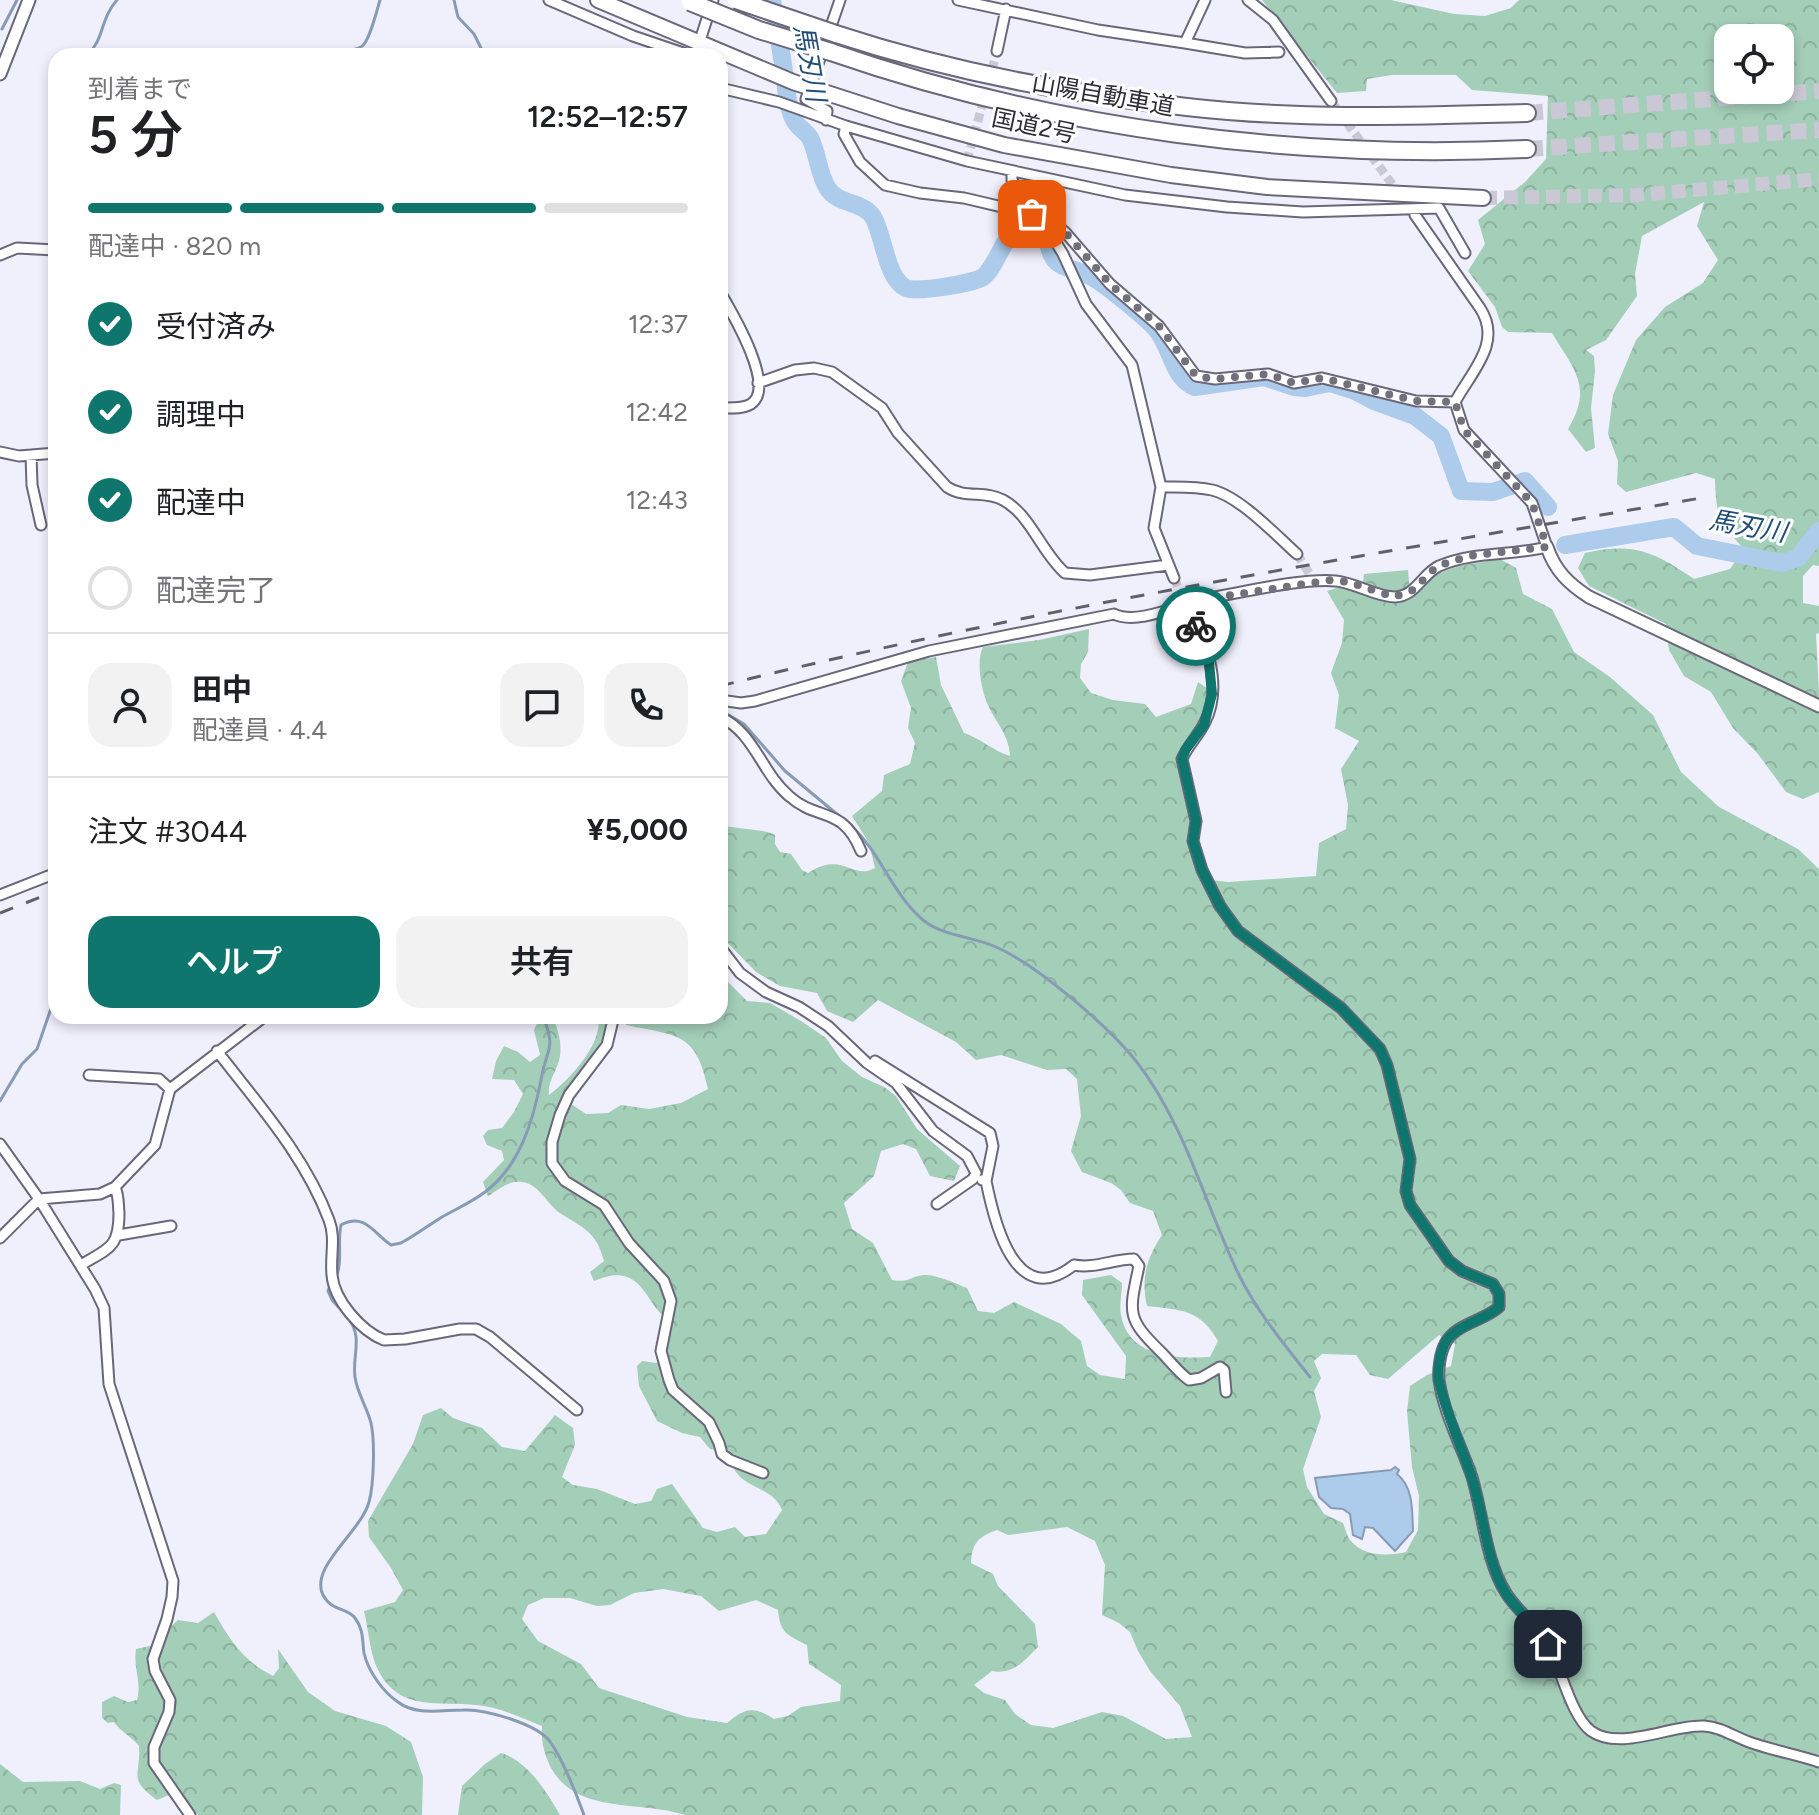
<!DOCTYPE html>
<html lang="ja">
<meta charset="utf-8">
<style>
body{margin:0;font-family:Figtree,"Noto Sans JP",sans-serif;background:#f2f2f2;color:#202124;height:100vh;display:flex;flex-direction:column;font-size:30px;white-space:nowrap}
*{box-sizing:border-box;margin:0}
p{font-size:26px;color:#757577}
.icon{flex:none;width:44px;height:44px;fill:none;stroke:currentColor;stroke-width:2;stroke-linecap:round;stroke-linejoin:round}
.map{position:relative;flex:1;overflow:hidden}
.panel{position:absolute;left:48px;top:48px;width:680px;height:976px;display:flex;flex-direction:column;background:#fff;border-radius:24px;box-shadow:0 4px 12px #0003}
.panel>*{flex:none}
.controls{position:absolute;left:1714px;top:24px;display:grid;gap:16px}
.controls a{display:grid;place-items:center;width:80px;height:80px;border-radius:16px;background:#fff;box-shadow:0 4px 12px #0003;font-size:40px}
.pin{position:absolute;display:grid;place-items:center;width:68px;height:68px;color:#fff;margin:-34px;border-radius:16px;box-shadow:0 4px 12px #0006}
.courier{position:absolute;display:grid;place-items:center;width:80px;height:80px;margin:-40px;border:6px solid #0f766e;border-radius:50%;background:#fff;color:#222;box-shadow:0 2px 10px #0007}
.head em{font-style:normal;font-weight:600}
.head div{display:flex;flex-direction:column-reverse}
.head{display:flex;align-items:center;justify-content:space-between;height:136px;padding:0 40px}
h1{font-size:52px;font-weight:600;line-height:60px}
.bar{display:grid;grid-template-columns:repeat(4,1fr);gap:12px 8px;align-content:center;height:96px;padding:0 40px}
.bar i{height:10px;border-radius:6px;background:#e0e0e0}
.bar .selected{background:#0f766e}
.bar p{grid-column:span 4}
.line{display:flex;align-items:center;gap:20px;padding:0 40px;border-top:2px solid #e0e0e0}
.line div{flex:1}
.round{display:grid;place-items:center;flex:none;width:84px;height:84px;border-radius:24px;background:#f2f2f2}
ol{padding:0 40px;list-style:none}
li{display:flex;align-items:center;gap:24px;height:88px}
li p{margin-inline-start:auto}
li .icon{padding:8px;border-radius:50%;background:#0f766e;color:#fff;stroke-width:4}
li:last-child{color:#757577}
li i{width:44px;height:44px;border:4px solid #e0e0e0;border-radius:50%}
.action{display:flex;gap:16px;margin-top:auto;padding:16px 40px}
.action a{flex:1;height:92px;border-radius:24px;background:#0f766e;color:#fff;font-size:32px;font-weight:600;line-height:92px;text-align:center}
.action a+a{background:#f2f2f2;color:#202124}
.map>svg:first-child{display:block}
.forest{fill:url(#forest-crowns);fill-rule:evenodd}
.water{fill:#adcceb;stroke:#879cb4;stroke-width:2}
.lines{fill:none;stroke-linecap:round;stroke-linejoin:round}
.stream{stroke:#879cb4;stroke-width:3}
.river{stroke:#adcceb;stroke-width:18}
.minor-tunnel{stroke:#c9c8d4;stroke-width:9;stroke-dasharray:9 4.5;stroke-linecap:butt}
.trunk-tunnel{stroke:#c9c8d4;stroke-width:14;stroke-dasharray:14 7;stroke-linecap:butt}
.motorway-tunnel{stroke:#c9c8d4;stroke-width:16;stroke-dasharray:16 8;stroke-linecap:butt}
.minor-casing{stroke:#696779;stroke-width:13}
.tertiary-casing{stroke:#696779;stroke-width:15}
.trunk-casing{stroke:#696779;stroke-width:18}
.motorway-casing{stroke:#696779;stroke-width:20}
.minor{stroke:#fff;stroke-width:9}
.tertiary{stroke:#fff;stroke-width:11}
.trunk{stroke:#fff;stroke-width:14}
.motorway{stroke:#fff;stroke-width:16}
.rail{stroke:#616069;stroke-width:3;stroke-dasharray:14 14;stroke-linecap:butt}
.motorway-bridge-casing{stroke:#696779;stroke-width:20;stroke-linecap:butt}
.motorway-bridge{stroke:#fff;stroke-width:16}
.done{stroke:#72717b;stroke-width:8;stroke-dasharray:0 14.4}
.route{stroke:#0f766e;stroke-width:10}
.labels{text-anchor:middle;stroke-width:6;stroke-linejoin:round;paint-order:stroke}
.street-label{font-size:24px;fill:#2e2d35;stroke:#fefefe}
.water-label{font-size:26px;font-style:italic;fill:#204e76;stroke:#fefefe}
</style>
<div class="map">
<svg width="1819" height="1815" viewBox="0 0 1819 1815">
<defs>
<pattern id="forest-crowns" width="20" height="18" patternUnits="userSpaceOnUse" patternTransform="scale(2)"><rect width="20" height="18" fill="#a3ceb8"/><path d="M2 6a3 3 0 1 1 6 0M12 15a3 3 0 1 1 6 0" fill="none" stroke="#8db19f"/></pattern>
</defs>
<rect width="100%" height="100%" fill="#f0effc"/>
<path class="forest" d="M1262,0H1391L1454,14L1485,16L1511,8L1519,0H1819V566L1813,565L1803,576V603L1819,606V633L1816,634L1819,692V792L1803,799L1786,792L1758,754L1733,728L1711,692L1684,676L1669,650L1666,624L1589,586L1578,568L1585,553C1634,542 1654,552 1694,579L1730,569L1744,549C1719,522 1716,516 1715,479L1696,473L1626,492L1617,484L1618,461L1608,434L1613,395L1636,340L1665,307L1703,283L1718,260L1697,226L1704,202L1642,236L1635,274L1637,296L1606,340L1586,350L1594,356L1595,371L1591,408L1595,448L1586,452L1568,429C1593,387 1575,371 1552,333L1508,332L1502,327L1495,307L1468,271L1485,244L1478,220L1525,182L1546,159L1548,96L1472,90L1456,75H1392L1367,79L1366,91L1337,93ZM1728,38H1780V90H1728Z
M1500,559L1516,568L1523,594L1552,609L1574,652L1610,677L1653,715L1681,772L1719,807L1798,849L1819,869V1815H685C638,1800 578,1815 551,1768C544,1753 541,1743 542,1726C522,1718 499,1707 477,1705C434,1701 393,1713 374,1660C369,1644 368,1627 364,1611L395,1602L403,1590L391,1568L369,1537L368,1521L413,1444L423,1415L441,1408L453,1418L482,1428L502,1447L525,1451L555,1415L573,1428L575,1445L562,1477L573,1485L597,1489L635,1504L651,1501L657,1489L672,1484L703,1528L717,1532L735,1527L745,1537L766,1534L782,1510C770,1481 735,1493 729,1453L710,1449L700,1437L682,1433L657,1421L639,1386L637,1366L642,1361L656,1363L667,1358L665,1343L673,1324C642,1305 645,1259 594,1281L590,1272L604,1261C596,1230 582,1228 560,1213C547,1204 539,1184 522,1182C509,1180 498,1190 488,1196L483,1182L504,1160L502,1151L487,1145L483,1136L488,1130L502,1128L514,1112L523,1094L514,1080L492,1079L496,1061L504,1046L518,1052L530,1062L540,1055L534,1030L538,1021L535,1016H552C558,1029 562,1042 560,1056C558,1070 547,1081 549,1095C569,1080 604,1043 598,1016H609C609,1047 585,1071 568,1095L571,1104L586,1114L608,1113L621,1105L649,1109L681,1103L708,1089C696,1032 678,1036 626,1025L625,1016H720V964L729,983L747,1001L770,1003L801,1021L826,1038L842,1061L862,1077L884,1087L896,1096L917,1129L960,1166L954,1181L930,1176L916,1149L903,1144L881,1151L874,1176L844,1203L852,1229L873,1243L892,1280C908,1283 910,1277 923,1275C936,1274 955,1283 967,1288L978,1311L994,1313L1014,1302L1061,1324L1081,1341L1087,1366L1100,1375L1125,1379L1126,1356L1082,1295L1083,1280L1111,1275L1122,1283C1122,1293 1119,1305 1121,1315C1128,1357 1176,1359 1210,1357L1218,1341C1200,1309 1181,1310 1147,1306C1141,1279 1146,1259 1162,1235L1153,1211L1130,1203L1121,1190L1111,1183L1082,1172L1071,1151L1081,1116L1077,1079L1066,1069L1047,1070L1001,1055L976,1060L956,1042L878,1000L853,1022L827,1011L817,993L780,986L756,972L720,935V825C735,829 766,829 775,835V844L780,852L791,854L802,870L808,873C843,850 852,881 875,868L869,843L852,816L882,791L884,775L910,764L915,743L908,728L911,708L901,681L908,662L936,657L941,685L964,733C982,739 993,751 1010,756C1009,734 995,722 987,703C981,688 976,661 983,647L1039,640L1089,629L1088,652L1081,664L1080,678L1091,693L1113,700L1145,704L1156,717L1191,704L1198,682L1208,689L1204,718L1179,756L1191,813L1189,849L1202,879L1228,882L1316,876L1319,843L1346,829L1348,805L1341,769L1359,741L1335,728L1339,695L1331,673L1342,643L1344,620L1327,591L1343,586L1362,590L1364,574L1408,570L1409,583L1423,589L1434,575L1459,566ZM1439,1335L1455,1344L1451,1366L1427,1375L1410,1386L1407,1411L1412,1467L1419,1496L1418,1530L1406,1552C1389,1556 1364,1557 1351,1541C1347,1537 1345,1528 1343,1523L1324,1514L1307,1487L1303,1469L1321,1417L1314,1391L1321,1378L1314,1361L1322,1354L1356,1355L1370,1375L1388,1379ZM1067,1527L1095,1541L1105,1565L1102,1615L1119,1623L1130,1632L1138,1651L1150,1671L1180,1706L1192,1737L1166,1739L1123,1716L1102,1712L1053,1728L1031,1725L1015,1714L1005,1700L984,1693L974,1685L992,1671C1013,1675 1024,1661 1038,1647L1035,1624L998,1586L993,1574L971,1563C972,1543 978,1537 997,1530L1008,1535ZM663,1589L701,1596L719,1611L756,1600L778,1610C780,1633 787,1635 807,1645L809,1664L841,1685L840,1701L801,1707L788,1716L774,1719C753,1705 744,1709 727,1723L687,1717L599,1688L581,1664L538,1641L522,1619L528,1605L544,1598H570L597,1606L610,1605L634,1593Z
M214,1612C230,1640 243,1661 273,1676L279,1668L278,1649L308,1692L335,1711L386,1726L411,1742L423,1777L422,1815H198L183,1795H169L157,1800C127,1778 141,1777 139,1746C131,1736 121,1732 114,1722L108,1723L102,1718V1702L114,1696L128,1702L137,1700C142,1682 133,1668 136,1649L164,1643L170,1627L178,1620L198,1623Z
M501,1753C528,1761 546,1791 560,1815H458L462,1786L485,1764Z
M0,1764L23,1782L80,1781L100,1789L114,1783L121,1785L120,1815H0Z"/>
<path class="water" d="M1395,1467L1399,1470L1397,1474C1414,1488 1412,1511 1413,1531L1395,1551L1373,1528L1365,1527L1362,1539L1353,1535L1350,1514L1343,1509L1331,1508L1319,1497L1315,1478L1391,1470Z"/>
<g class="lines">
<path class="stream" d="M454,0L458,17L474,34L483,52L491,55L514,56
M2,29L17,0
M74,52L88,54C104,40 100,19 117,0
M330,56C340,50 351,52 361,47C369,43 377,10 380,0
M720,710L744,724L785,771L844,820
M850,825C880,851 892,894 923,920C944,937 973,936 996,947C1037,965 1108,1026 1136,1061C1185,1124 1204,1202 1238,1273C1257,1312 1284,1344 1310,1377
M0,1101L22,1064L37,1049L56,994
M336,1278C343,1260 337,1243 341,1225C365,1212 374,1234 391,1245L401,1243C416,1235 429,1225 442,1217C456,1209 472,1202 485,1192C520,1166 533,1121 541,1080C546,1047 557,1052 543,1016
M331,1283L328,1291L332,1300L344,1313
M349,1319C363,1339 352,1355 355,1377C357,1393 367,1407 371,1423C375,1441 374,1484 369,1502C361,1532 309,1567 323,1595C332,1612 347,1607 355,1618C364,1630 362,1640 364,1653C368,1671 383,1692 398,1702C416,1716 442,1710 463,1710C485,1709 539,1724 551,1743C563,1760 577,1796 584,1815"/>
<path class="river" d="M772,0C776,24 781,48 784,72C786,87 787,106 794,120C797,127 806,131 810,138C818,153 818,174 828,189C839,205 863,201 873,217C884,235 886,279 906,288C916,293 975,283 983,277C1001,264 1009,207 1040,230C1051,238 1047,254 1057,262C1066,270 1080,270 1090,276C1104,283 1145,317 1156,329C1172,348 1172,378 1195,387L1264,377L1294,387L1305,388L1330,383L1355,391L1374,401L1415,416L1441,436L1461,491L1493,492L1525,481L1548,507
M1565,545L1674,527L1697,546L1782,563L1798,558L1819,531"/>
<path class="minor-tunnel" d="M1331,101L1414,214
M967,161L997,51
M1297,554L1309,573
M1174,578L1183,599"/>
<path class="trunk-tunnel" d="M1483,198L1637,195L1819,179"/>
<path class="motorway-tunnel" d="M1527,113L1819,91
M1527,149L1819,130"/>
<g class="minor-casing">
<path id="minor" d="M549,0L633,36L692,56
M958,0L1098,30L1185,43L1205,0
M1248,0L1273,20L1331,101
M1185,43L1245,53L1279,52
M997,51L1006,9
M695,56L713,0
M720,88L779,102L846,126L967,161L1125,195L1227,207L1303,212L1439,208L1465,253
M826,120L827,111L806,99L840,0
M846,126L844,134L860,162L885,185L920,193L964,198L1032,214L1036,219L1055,224L1065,232L1110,284L1159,326L1196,376L1215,379L1268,374L1294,383L1322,378L1416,401L1455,402
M1012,172V180L1032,214
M1043,221L1063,254L1086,304L1132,365L1161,487L1154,528L1174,578
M0,255L17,248L56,250
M720,292C731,311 777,387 751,404C743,409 730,408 720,408
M758,383L795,370L814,368L832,372L882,408L898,433L947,487C965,499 985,490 1003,500C1031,515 1041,552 1065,573L1090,575L1168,565
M0,452L19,456L56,453
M31,455L32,485L41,525
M1161,487C1178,487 1195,486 1212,490C1239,496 1276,535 1297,554
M1183,599C1203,634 1225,682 1205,722C1199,735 1188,745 1182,759L1196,821L1193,841L1202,870L1220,906L1238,931L1341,1008L1380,1049L1387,1065L1410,1159L1406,1191L1410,1205L1449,1261L1462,1271L1493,1284L1499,1294V1307C1484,1321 1454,1324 1445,1344C1440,1353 1438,1370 1439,1380C1444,1414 1461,1445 1472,1477C1483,1514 1486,1562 1506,1593C1518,1612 1537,1625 1548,1645C1561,1668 1571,1716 1591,1731C1620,1752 1672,1724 1704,1726C1723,1727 1737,1739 1755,1744C1776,1751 1798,1755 1819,1762
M720,700L741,703L755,701L929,651L1114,614C1138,626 1182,603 1209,598C1245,592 1301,578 1336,581C1356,583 1376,597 1395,597C1416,596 1422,574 1439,566C1474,551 1511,556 1547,547L1532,503L1464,430L1455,402C1471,372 1503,343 1480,308L1415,215
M720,717C754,732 761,772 789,796C818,822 842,805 861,851
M0,895L56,873
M720,947L740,973L766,992L799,1007L828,1026L867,1063L896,1083L933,1131L967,1156L976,1173L973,1179L937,1204
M614,1016L607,1045L569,1095L560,1115L552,1142V1163L565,1181L604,1205L629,1243L664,1281L671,1301L661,1351L669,1380L673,1390L709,1422L719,1443L722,1454L730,1460L763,1473
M217,1051C258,1104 305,1156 329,1220C336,1238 330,1256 332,1275C334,1300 361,1331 384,1340L405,1339L460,1329H476L490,1337L577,1410
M875,1061L990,1133L993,1146L986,1181L982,1180
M89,1075L159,1079L170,1089
M0,1144L39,1199L95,1289L104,1308L109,1384L173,1581L172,1597L167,1619L153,1659L155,1671L170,1700L169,1712L154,1747V1763L190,1815
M986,1181C994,1221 1015,1312 1074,1265C1095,1269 1113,1259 1134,1259L1139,1266C1129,1313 1126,1318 1161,1352C1171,1362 1178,1372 1189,1380L1201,1378L1220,1367L1224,1370L1226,1392
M119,1235L171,1226
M0,1238L39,1199L100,1194L115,1187L155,1145L170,1089L265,1016
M81,1265C109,1248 119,1248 119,1213C118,1203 119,1196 115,1187"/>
</g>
<g class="tertiary-casing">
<path id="tertiary" d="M0,74L29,0
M1547,547C1555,571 1569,584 1589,597L1819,706"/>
</g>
<g class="trunk-casing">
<path id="trunk" d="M598,0L793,82L898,116L1004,145L1171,175L1267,187L1483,198"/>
</g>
<g class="motorway-casing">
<path id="motorway" d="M836,34C949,71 1069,94 1187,107C1299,120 1414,116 1527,113
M831,52C1053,129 1293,160 1527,149"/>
</g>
<use href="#minor" class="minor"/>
<use href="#tertiary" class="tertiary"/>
<use href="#trunk" class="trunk"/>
<use href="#motorway" class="motorway"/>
<path class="rail" d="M720,686C1043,606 1373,554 1701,498
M0,913L56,891"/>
<g class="motorway-bridge-casing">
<path id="motorway-bridge" d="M736,0L836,34
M690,2L759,30L831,52"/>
</g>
<use href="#motorway-bridge" class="motorway-bridge"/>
</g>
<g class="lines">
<path class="done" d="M1032,214L1036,219L1055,224L1065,232L1110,284L1159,326L1196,376L1215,379L1268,374L1294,383L1322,378L1416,401L1455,402L1464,430L1532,503L1547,547L1475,555L1449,562L1435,568L1413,590L1394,597L1349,582L1332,580L1205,599L1186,604L1196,626"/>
<path class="route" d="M1196,626L1208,652L1212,694L1204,725L1186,749L1182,759L1196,821L1193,841L1202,870L1220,906L1238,931L1341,1008L1380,1049L1387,1065L1410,1159L1406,1191L1410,1205L1449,1261L1462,1271L1493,1284L1499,1294V1307C1484,1321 1453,1325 1444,1345C1440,1355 1437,1371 1439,1381C1446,1414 1460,1443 1471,1475C1484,1513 1485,1557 1505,1592C1517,1611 1536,1625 1548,1644"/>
</g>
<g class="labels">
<g class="street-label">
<text transform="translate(1103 95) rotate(10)" y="8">山陽自動車道</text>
<text transform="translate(1034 126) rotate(12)" y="8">国道2号</text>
</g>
<g class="water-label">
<text transform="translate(810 63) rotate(80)" y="9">馬刃川</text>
<text transform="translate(1748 526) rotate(10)" y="9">馬刃川</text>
</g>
</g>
</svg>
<div class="controls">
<a><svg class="icon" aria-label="locate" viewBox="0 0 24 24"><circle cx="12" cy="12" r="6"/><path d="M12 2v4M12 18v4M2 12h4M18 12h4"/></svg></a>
</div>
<div class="pin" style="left:1032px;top:214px;background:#ea580c"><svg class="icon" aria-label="bag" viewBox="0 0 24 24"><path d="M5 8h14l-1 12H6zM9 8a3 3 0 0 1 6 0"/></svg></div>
<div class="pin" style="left:1548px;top:1644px;background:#1f2937"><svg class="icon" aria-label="home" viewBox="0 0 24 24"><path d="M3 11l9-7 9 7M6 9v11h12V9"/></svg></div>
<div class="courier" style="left:1196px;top:626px"><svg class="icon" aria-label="bike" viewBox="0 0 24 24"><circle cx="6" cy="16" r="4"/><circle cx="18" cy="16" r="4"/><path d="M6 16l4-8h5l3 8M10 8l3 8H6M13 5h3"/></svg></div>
<section class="panel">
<div class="head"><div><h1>5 分</h1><p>到着まで</p></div><em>12:52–12:57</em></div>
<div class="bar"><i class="selected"></i><i class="selected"></i><i class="selected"></i><i></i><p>配達中 · 820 m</p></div>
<ol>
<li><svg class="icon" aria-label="check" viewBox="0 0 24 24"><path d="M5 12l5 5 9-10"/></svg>受付済み<p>12:37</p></li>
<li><svg class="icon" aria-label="check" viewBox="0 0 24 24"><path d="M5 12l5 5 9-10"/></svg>調理中<p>12:42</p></li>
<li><svg class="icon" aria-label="check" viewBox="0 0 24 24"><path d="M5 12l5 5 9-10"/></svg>配達中<p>12:43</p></li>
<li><i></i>配達完了</li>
</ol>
<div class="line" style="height:144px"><a class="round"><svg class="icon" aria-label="person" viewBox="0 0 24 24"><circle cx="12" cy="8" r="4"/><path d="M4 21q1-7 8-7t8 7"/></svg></a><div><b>田中</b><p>配達員 · 4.4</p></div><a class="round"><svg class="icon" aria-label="chat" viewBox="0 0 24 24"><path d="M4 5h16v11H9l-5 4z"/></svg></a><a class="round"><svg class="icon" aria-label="phone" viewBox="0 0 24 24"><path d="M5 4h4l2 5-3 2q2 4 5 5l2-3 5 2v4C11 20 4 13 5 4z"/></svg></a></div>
<div class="line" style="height:104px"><div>注文 #3044</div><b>¥5,000</b></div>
<div class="action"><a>ヘルプ</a><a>共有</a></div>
</section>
</div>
